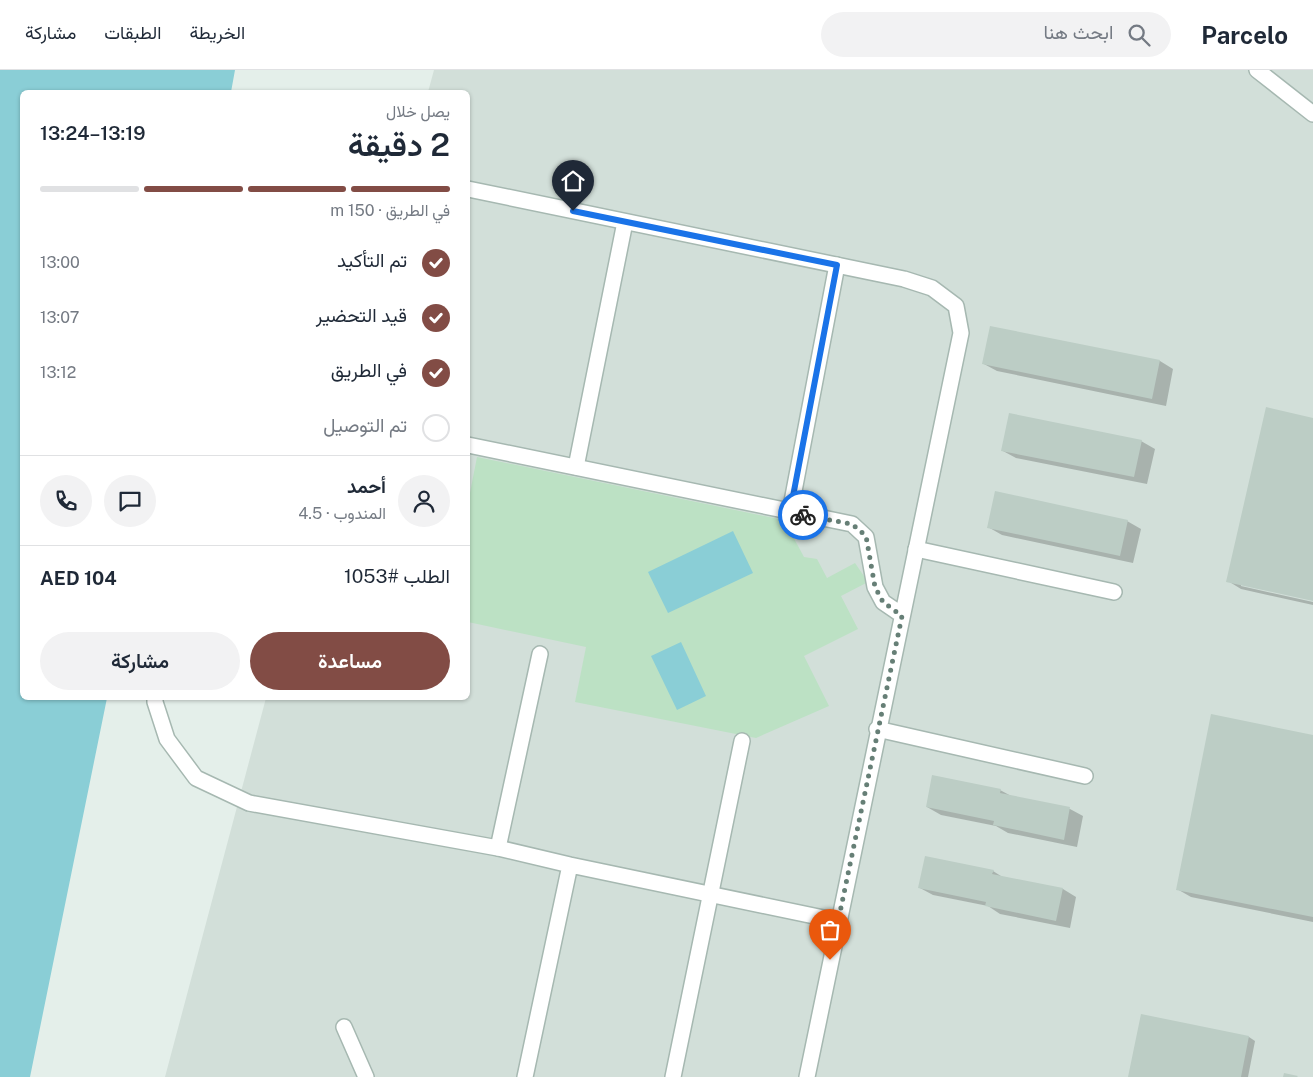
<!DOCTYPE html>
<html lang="ar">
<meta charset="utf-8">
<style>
body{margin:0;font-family:"Public Sans",Vazirmatn,sans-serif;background:#f2f2f3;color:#1f2937;direction:rtl;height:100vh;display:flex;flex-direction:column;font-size:19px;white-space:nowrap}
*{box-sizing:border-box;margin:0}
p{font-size:16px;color:#747a83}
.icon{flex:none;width:28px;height:28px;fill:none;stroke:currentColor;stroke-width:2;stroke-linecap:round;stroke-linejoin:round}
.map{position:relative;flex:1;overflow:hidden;direction:ltr}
.sheet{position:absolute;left:20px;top:20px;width:450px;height:610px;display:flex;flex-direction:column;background:#fff;border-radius:8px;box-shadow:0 1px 4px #0004;direction:rtl}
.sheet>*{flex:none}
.pin{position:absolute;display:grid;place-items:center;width:42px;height:42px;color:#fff;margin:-51px -21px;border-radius:50% 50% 50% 0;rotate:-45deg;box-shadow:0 0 5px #0007}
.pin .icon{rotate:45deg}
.courier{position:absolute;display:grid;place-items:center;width:50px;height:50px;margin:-25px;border:4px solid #1a73e8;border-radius:50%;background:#fff;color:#222;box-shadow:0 1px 6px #0007}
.headline em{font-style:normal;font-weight:600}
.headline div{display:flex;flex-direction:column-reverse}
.headline{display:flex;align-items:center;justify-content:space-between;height:85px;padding:0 20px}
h1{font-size:32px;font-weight:600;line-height:38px}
.bar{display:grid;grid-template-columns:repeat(4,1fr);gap:8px 5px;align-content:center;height:60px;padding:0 20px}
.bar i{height:6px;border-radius:4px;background:#e0e1e3}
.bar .on{background:#824c45}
.bar p{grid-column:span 4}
.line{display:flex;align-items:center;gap:12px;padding:0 20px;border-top:1px solid #e0e1e3}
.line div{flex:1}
.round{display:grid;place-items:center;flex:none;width:52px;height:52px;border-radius:26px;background:#f2f2f3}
ol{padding:0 20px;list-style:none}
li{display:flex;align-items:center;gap:15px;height:55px}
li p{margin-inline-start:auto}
li .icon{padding:5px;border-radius:50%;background:#824c45;color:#fff;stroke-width:4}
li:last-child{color:#747a83}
li i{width:28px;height:28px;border:2px solid #e0e1e3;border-radius:50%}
.primary-button{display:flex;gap:10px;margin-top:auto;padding:10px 20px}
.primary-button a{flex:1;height:58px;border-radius:30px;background:#824c45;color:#fff;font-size:20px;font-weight:600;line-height:58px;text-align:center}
.primary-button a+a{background:#f2f2f3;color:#1f2937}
header{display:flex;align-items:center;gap:30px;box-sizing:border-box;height:70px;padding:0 25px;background:#fff;border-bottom:1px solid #e0e1e3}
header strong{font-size:24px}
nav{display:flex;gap:28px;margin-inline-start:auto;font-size:18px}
.search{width:350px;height:45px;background:#f2f2f3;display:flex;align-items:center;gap:12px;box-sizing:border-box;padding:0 18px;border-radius:28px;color:#747a83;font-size:19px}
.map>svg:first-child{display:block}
.built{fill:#d2dfd9}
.green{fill:#bce1c4}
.water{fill:#8aced6}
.shadow{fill:#0003}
.building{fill:#bccdc5}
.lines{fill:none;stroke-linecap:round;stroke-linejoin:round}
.lane-casing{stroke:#a6b8b1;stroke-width:18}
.street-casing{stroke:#a6b8b1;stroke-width:18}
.lane{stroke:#fff;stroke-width:15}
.street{stroke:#fff;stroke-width:15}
.done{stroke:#667f76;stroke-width:5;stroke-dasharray:0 9}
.route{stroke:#1a73e8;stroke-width:6}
</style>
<header>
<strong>Parcelo</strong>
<div class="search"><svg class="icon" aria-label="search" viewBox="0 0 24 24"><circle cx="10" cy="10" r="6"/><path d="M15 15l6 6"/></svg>ابحث هنا</div>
<nav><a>الخريطة</a><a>الطبقات</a><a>مشاركة</a></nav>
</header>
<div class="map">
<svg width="1313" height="1007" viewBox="0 0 1313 1007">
<rect width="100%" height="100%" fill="#e4efea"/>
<path class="built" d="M434,0H1313V1007H165L266,628H468V22H428Z"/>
<path class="green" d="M477,387L784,450L804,487L817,489L827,508L855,493L868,512L841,526L858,559L804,586L829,636L756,668L575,632L586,577L468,552V433Z"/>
<path class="water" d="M0,0H235L231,22H22V628H107L30,1007H0Z
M733,461L753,503L668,543L648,502Z
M681,572L706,626L677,640L651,586Z"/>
<path class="shadow" d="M1160,291L1173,299L1166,336L997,301L984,294Z
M1313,349V530L1241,514V516L1313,532V535L1241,519L1228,511Z
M1141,371L1155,379L1147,414L1016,388L1003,381Z
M1127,451L1141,459L1133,493L1002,465L988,457Z
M1313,666V852L1191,827L1177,819Z
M1000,720L1013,727L1070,739L1083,746L1077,777L1008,763L996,756L941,745L927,737Z
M993,801L1004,808L1063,819L1076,827L1070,858L1000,844L988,836L933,825L920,818Z
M1249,967L1255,971L1248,1007H1129Z"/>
<path class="building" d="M990,256L1160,290L1152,329L982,294Z
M1266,337L1313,348V531L1226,512Z
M1009,343L1142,370L1134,407L1001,381Z
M995,421L1128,450L1120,486L987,458Z
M1211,644L1313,665V847L1176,820Z
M932,705L1001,719L1000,723L1070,737L1064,770L993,755L994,751L926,737Z
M925,786L994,800L992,804L1063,818L1056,851L985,836L986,832L918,818Z
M1141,944L1249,966L1241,1007H1128Z
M1284,1003L1298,1006L1297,1007H1283Z"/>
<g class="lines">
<g class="lane-casing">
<path id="lane" d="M576,397L625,152
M790,442L837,195
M916,479L1114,522
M877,659L1085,706
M498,778L540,584
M673,1007L742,671"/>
</g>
<g class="street-casing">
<path id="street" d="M1257,0L1313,44
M468,119L904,209L932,218L956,236L961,263L807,1007
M468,375L852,454L866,467L875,517L883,532L902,545
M155,628V632L167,669L196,708L249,733L498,778L570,795L838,851
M344,957L366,1007
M525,1007L570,795"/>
</g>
<use href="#lane" class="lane"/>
<use href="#street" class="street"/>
</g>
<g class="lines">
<path class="done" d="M803,445L852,454L866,466L875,517L883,532L902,546L830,890"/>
<path class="route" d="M573,141L837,195L790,442L803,445"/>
</g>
</svg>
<div class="pin" style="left:830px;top:890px;background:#ea580c"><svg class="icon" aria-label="bag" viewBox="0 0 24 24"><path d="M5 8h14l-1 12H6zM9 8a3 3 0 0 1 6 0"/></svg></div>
<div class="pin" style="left:573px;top:141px;background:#1f2937"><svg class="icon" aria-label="home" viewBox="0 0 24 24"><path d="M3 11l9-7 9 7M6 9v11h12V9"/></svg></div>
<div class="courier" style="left:803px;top:445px"><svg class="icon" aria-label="bike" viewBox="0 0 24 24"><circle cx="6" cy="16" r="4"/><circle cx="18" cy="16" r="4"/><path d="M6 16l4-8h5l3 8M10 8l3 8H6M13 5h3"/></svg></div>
<section class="sheet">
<div class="headline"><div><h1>2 دقيقة</h1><p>يصل خلال</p></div><em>13:19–13:24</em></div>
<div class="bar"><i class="on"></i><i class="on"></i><i class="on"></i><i></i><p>في الطريق · 150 m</p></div>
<ol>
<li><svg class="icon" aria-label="check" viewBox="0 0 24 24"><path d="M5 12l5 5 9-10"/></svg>تم التأكيد<p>13:00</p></li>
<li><svg class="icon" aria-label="check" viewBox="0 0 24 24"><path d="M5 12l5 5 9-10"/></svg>قيد التحضير<p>13:07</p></li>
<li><svg class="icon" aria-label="check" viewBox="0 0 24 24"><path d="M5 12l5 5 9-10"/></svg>في الطريق<p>13:12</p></li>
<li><i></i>تم التوصيل</li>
</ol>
<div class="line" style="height:90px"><a class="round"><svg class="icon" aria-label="person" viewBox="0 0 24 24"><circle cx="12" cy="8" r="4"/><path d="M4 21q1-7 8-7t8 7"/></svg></a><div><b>أحمد</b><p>المندوب · 4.5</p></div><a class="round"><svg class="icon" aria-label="chat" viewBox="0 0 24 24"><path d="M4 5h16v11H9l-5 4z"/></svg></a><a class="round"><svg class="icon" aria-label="phone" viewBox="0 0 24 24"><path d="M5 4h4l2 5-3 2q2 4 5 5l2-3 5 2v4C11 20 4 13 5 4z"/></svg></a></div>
<div class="line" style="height:65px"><div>الطلب #1053</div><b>AED 104</b></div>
<div class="primary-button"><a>مساعدة</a><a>مشاركة</a></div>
</section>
</div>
